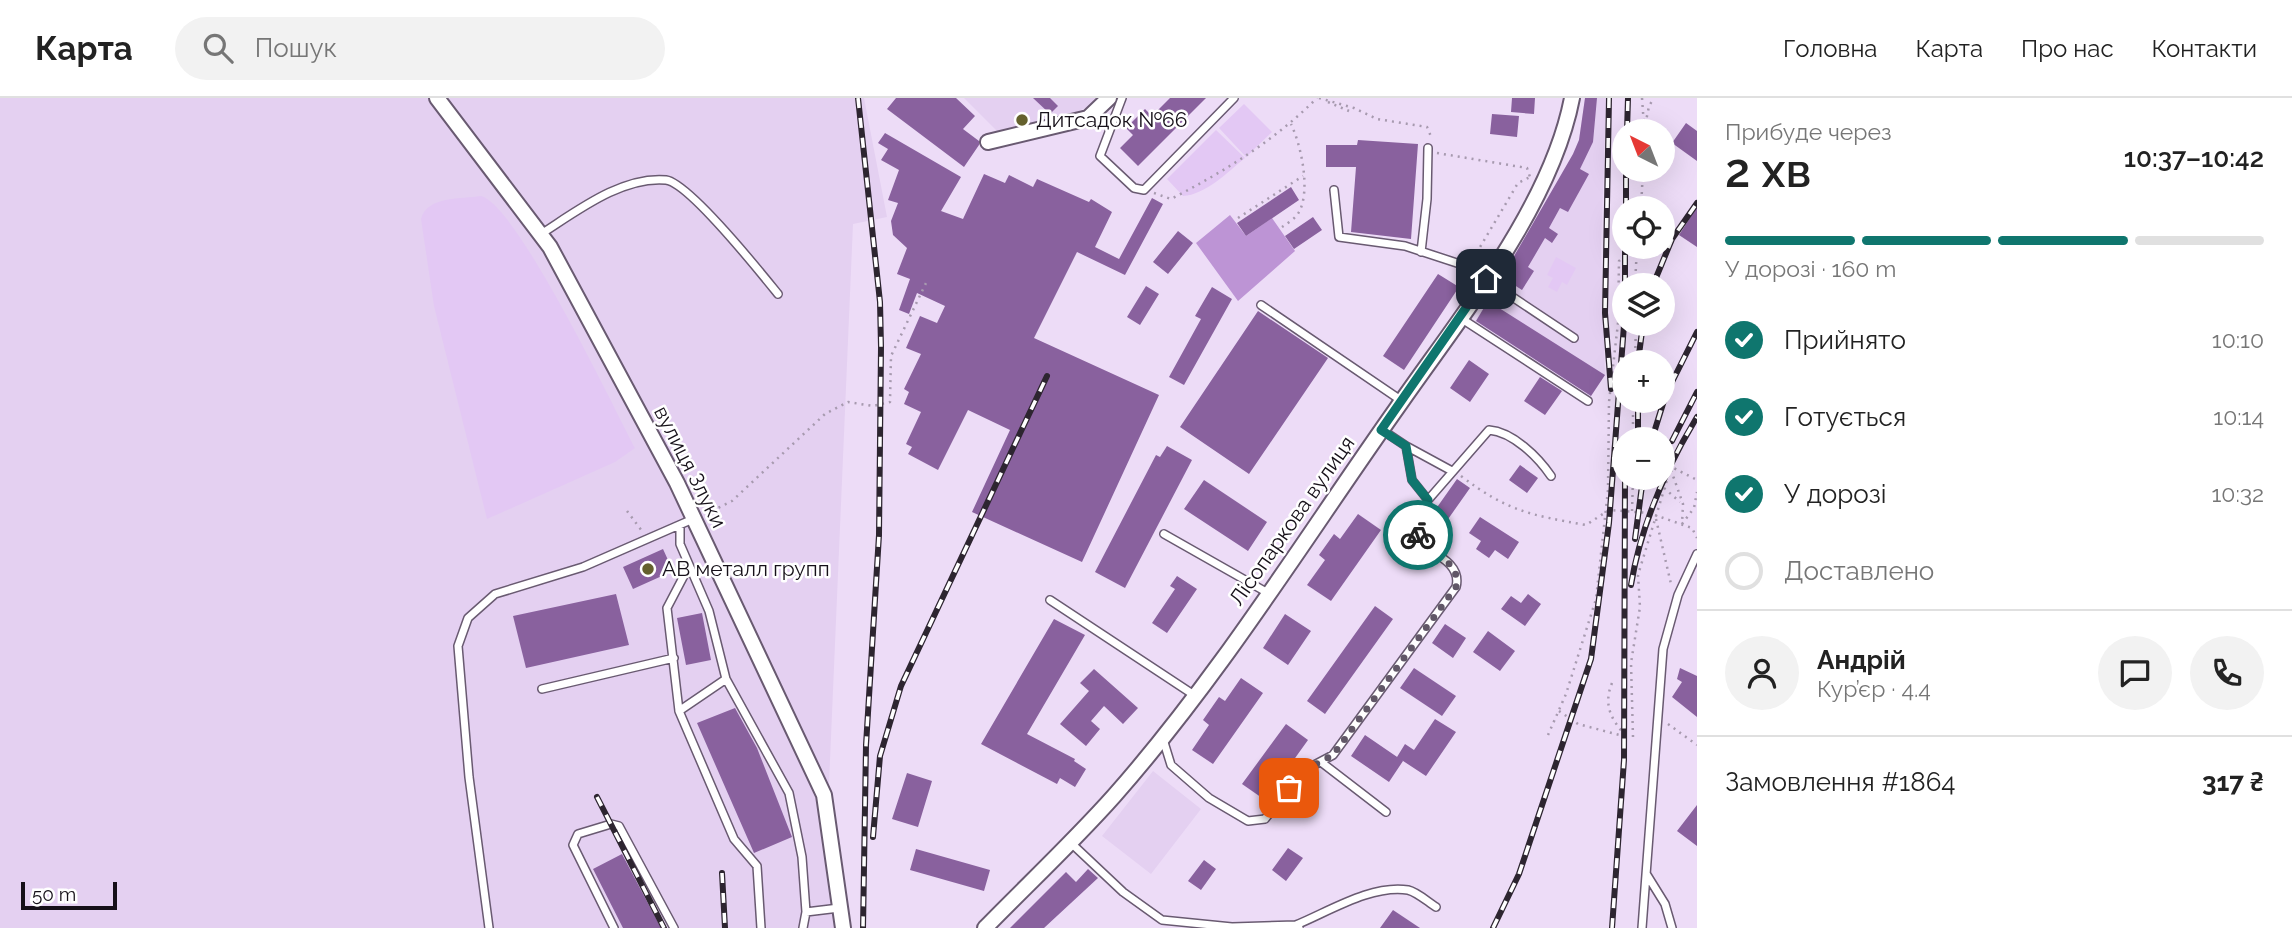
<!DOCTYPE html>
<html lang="uk">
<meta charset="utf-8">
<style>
body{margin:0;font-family:Raleway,sans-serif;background:#f2f2f2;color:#222;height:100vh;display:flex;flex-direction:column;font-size:26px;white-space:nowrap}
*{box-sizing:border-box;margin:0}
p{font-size:23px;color:#767676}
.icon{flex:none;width:38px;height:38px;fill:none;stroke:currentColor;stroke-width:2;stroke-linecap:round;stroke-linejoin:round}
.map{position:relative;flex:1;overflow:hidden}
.sheet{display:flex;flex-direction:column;background:#fff;width:595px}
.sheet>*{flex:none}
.needle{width:46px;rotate:318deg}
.controls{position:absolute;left:1612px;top:21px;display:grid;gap:14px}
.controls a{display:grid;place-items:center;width:63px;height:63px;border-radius:50%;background:#fff;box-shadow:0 7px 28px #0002;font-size:35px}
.scale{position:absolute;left:21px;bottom:18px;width:96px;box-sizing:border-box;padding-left:7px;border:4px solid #161019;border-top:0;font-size:19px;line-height:24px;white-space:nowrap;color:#161019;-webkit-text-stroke:5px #fff;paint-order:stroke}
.pin{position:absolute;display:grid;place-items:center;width:60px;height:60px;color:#fff;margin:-30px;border-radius:14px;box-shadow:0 4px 10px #0006}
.courier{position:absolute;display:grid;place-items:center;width:70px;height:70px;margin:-35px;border:5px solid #0f766e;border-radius:50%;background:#fff;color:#222;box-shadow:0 2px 9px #0007}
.head em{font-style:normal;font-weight:600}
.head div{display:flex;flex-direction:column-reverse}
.head{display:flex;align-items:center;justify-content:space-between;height:119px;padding:0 28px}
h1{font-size:46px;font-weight:600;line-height:52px}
.bar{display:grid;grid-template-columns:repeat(4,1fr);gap:10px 7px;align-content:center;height:84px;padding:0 28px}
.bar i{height:9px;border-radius:5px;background:#e0e0e0}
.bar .on{background:#0f766e}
.bar p{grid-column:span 4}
.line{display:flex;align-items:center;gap:18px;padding:0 28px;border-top:2px solid #e0e0e0}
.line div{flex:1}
.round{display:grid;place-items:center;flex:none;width:74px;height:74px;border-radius:37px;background:#f2f2f2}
ol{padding:0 28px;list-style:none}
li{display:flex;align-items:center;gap:21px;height:77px}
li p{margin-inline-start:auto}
li .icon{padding:7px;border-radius:50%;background:#0f766e;color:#fff;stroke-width:4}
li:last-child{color:#767676}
li i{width:38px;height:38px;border:4px solid #e0e0e0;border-radius:50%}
header{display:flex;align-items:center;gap:42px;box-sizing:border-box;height:98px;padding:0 35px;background:#fff;border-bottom:2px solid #e0e0e0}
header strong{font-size:33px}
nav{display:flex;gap:38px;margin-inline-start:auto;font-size:24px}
.search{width:490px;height:63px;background:#f2f2f2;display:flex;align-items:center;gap:18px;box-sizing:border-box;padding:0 24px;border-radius:38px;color:#767676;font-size:26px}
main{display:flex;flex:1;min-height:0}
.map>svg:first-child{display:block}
.built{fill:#e4d0f1}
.green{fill:#e3c8f4}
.forest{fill:#bd94d5}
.building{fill:#89619e}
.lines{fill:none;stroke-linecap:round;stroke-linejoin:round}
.lane-casing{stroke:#695a71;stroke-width:10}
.street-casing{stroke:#695a71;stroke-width:18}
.path{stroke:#a79aaf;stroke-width:2.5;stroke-dasharray:2 5;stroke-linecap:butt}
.lane{stroke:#fff;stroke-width:7}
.street{stroke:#fff;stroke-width:14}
.rail-casing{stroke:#2d2530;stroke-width:6}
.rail{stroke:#fff;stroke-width:3.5;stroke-dasharray:10;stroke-linecap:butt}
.done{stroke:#615767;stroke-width:7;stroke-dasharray:0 12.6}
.route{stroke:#0f766e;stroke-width:9}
.poi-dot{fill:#64602d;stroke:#fff;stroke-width:2.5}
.labels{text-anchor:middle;stroke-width:5;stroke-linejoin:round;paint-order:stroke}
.poi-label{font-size:21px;fill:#161019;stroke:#fff;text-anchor:start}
.street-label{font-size:21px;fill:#161019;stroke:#fff}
</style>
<header>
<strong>Карта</strong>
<div class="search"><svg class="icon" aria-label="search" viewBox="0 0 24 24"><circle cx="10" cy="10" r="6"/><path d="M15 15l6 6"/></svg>Пошук</div>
<nav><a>Головна</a><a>Карта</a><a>Про нас</a><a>Контакти</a></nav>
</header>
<main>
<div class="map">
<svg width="1697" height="830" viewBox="0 0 1697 830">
<rect width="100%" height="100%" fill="#eddcf7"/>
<path class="built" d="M0,0H864L887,119L853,126L826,756L836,830H0Z
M964,0H1108L1008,44Z
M1585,0H1606L1601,152L1605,277L1590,300L1474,225L1569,65L1579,42Z
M1153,673L1201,711L1151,776L1102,738Z"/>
<path class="green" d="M1244,6L1272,34L1246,59L1219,30Z
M1216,32L1245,60C1228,74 1205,97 1183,98L1167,81Z
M481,98C517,107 613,308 635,350L615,364L487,421L434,208L421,121C427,98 461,101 481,98Z
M1556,159L1576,170L1567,187L1562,184L1557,194L1548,189L1553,180L1547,177Z"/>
<path class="forest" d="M1230,117L1246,138L1272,120L1295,153L1238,203L1196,145Z"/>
<path class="building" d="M896,0H956L975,18L963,31L979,43V47L964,69L887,11Z
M1033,0H1050L1058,8L1050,16Z
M1170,0H1206L1138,68L1120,50L1133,37L1126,30L1145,11L1152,18Z
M1512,0H1535L1534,16L1511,14Z
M1585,0H1597L1593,44L1580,71L1589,76L1568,114L1560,110L1549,130L1558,136L1552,145L1545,140L1528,169L1534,173L1522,192L1502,179L1573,56L1579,42Z
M1492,16L1519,18L1517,39L1490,36Z
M1686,25L1697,33V63L1672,45Z
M885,35L961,79L941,113L963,121L984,76L1005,85L1009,77L1033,89L1037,81L1089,104L1091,101L1112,114L1095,149L1119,161L1152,100L1163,106L1125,177L1077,154L1034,240L1159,297L1082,464L972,414L1010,332L968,312L938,372L908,356L912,349L906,346L921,314L904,306L909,294L904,291L921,256L906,250L920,218L937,225L945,208L917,195L909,216L899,212L910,181L897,176L907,150L893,137L891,123L898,105L888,102L899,72L881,62L888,51L878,45Z
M1358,42L1418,46L1411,141L1351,134L1356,69H1326V47H1357Z
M1291,89L1299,102L1246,138L1237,125Z
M1697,109V149L1679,137Z
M1313,119L1322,132L1294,151L1285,138Z
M1178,133L1193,145L1168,176L1153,164Z
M1438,176L1459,189L1404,272L1383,258Z
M1146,188L1159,196L1140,227L1127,219Z
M1212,189L1232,201L1184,287L1169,279L1201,221L1195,218Z
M1488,203L1605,277L1591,298L1476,223Z
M1258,213L1328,260L1249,376L1180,329Z
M1469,262L1489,276L1470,304L1450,290Z
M1540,279L1562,293L1545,317L1524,303Z
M1167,348L1192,362L1125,490L1095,474L1156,357L1160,359Z
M1520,367L1538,380L1527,395L1509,382Z
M1457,381L1470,390L1446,424L1433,415Z
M1204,382L1267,424L1248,453L1184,411Z
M1358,416L1381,432L1331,503L1307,487L1325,462L1319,457L1334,436L1340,441Z
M1480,419L1519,444L1508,461L1495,452L1489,460L1476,451L1481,443L1469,435Z
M663,451L673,473L633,491L623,469Z
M1177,478L1197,491L1167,535L1152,525L1175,491L1170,488Z
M616,496L629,547L526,570L513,518Z
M1528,496L1541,506L1525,528L1501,511L1511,498L1521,505Z
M1375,508L1393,521L1325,616L1307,603Z
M702,515L711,562L686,567L677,520Z
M1285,516L1311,533L1288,567L1263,550Z
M1054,521L1085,537L1027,636L1075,661L1074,663L1086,671L1075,689L1060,680L1057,686L981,646Z
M1445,526L1466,540L1453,560L1432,545Z
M1488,533L1515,553L1500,573L1473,554Z
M1414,570L1456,598L1442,618L1400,590Z
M1680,570L1697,578V619L1672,599L1682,584L1677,581Z
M1094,571L1138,610L1123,626L1104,608L1091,623L1100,631L1086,648L1060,626L1089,593L1080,585Z
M1241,580L1263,595L1213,666L1192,652L1209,627L1203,622L1219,599L1225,603Z
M735,610L757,650L792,739L754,755L697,625Z
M1435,621L1456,634L1426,678L1397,659L1405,646L1414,652Z
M1286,626L1308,642L1265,702L1242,686Z
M1365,637L1403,663L1389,684L1351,658Z
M907,675L932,683L918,729L892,721Z
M1697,707V748L1677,733Z
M1288,750L1303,760L1286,783L1272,772Z
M916,751L990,772L984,793L910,772Z
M622,756L661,830H623L593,771Z
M1204,762L1216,771L1201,792L1188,783Z
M1088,771L1098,780L1044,830H1010L1066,774L1076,784Z
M1393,812L1420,830H1380Z"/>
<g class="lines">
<g class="lane-casing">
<path id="lane" d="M1122,0L1100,58L1134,90L1144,92L1234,0
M1334,92L1339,139L1405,148L1466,168L1574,240
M541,136C577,113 622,78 666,82C689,85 761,175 778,196
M1421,154L1427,101L1428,50
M1261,207L1402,303
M1459,219L1588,303
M1406,348L1452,373
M1428,402L1489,332C1513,334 1538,359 1551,378
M680,427V446L709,513L726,581L789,695L802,759L806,814L803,830
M1164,436L1268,495
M689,468L667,510L679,613L734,741L757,768L761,830
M1050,502L1194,597
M542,591L674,560
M679,613L726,581
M1163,641L1171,667L1209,700L1248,723L1265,721L1301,674L1333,657L1456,489C1462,466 1435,456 1418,444V432L1428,402L1412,382L1406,348L1382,332
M1321,664L1386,714
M1071,745L1123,794L1162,822L1232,829L1296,827L1299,830
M1647,777L1665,806L1672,830
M806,814L839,810
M1296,827C1328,814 1372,786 1408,792C1417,794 1428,804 1436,809
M489,830L469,679L458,548L468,520L495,496L583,469L693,421
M614,830L573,747L578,736L611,726L619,728L674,830
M1642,830L1663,551L1678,497L1697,456"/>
</g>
<g class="street-casing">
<path id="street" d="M437,0L550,149L677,385L824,697L843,830
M988,44L1088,20L1109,0
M985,830C1028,786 1073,744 1114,698C1220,578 1305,440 1397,310C1460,219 1551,109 1572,0"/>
</g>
<path class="path" d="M1319,0L1354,10L1377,21L1427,29L1432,41
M1642,0L1644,28
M1328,4L1349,13
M1644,33L1649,8L1654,0
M1437,55L1527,70L1530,79
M1154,95L1171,101C1225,73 1274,43 1317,0
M1641,110L1643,72
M1238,120L1303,78
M1282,129C1288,125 1296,120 1299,114C1311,92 1301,47 1291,26
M1473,161L1518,85L1530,79
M1635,187L1637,149
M1635,264L1636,226
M1633,303V341
M1662,364L1697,382
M1671,372L1683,406L1682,426
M1461,378C1507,413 1530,417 1586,427L1609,412L1649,415L1692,430L1697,440
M1664,390L1680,404
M627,413L642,433
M1632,413L1633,380
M706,416L732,403L825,316L848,304L873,308L890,304L891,258L926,185
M1656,421L1671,486
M1682,426L1694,410L1697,394
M1612,585C1603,607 1611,622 1627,639
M1559,613L1578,626L1627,639
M1668,626L1697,647
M1548,637L1566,596L1596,501L1608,392L1609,304L1618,225L1619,163L1635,149
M1633,639L1631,565L1640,509L1638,477L1671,369"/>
<use href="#lane" class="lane"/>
<use href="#street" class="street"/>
<g class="rail-casing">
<path id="rail" d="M858,0L880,204L881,249L879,437L866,647L863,830
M1609,0L1605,215L1611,291
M1627,33L1628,0
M1626,110V72
M1625,187V149
M1653,187L1672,141L1697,105
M1638,264L1643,226
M1638,341V303
M1652,341L1666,296L1697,234
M1672,343L1697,294
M1635,441L1643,380
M1631,487C1641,426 1665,372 1697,319
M597,699L664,830
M873,739L880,658L901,588L1047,278
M722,775L725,830
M1493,830L1519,776L1591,561L1609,425L1624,227
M1612,830L1624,662L1625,380"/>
</g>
<use href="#rail" class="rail"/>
</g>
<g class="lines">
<path class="done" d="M1289,690L1301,674L1333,657L1456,489C1461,466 1436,456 1418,444V437"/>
<path class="route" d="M1418,437L1428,402L1412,382L1406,348L1381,332L1486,181"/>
</g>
<g class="poi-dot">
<circle cx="1022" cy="22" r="7"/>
<circle cx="648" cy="471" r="7"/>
</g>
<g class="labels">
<g class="poi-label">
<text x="1036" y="29">Дитсадок №66</text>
<text x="662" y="478">АВ металл групп</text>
</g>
<g class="street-label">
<text transform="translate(690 369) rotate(63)" y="7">вулиця Злуки</text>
<text transform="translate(1292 423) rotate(-55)" y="7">Лісопаркова вулиця</text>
</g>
</g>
</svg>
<div class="controls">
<a><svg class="needle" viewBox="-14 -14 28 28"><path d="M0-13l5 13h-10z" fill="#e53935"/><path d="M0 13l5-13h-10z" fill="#767676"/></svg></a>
<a><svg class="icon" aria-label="locate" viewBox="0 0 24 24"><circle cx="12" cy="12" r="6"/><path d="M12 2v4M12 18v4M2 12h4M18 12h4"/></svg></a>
<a><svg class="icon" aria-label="layers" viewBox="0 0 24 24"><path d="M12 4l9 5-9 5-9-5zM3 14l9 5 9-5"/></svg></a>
<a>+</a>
<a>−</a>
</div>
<div class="scale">50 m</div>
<div class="pin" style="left:1289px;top:690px;background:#ea580c"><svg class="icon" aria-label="bag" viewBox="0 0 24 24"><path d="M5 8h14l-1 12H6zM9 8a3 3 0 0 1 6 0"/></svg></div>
<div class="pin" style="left:1486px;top:181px;background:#1f2937"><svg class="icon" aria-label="home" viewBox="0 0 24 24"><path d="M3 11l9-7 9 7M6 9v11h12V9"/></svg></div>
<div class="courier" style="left:1418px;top:437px"><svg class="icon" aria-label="bike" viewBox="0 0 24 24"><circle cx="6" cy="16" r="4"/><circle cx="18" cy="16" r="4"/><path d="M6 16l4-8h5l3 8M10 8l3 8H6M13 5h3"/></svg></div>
</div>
<section class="sheet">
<div class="head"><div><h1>2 хв</h1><p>Прибуде через</p></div><em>10:37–10:42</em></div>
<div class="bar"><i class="on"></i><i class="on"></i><i class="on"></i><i></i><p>У дорозі · 160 m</p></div>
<ol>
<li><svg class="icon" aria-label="check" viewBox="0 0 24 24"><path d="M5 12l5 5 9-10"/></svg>Прийнято<p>10:10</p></li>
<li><svg class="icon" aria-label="check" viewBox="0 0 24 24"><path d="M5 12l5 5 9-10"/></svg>Готується<p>10:14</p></li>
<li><svg class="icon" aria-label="check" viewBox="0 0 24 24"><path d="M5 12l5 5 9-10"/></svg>У дорозі<p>10:32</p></li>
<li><i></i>Доставлено</li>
</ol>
<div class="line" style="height:126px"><a class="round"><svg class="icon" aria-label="person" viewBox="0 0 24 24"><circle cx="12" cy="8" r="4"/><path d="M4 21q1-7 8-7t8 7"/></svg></a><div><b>Андрій</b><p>Кур’єр · 4.4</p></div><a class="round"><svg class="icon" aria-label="chat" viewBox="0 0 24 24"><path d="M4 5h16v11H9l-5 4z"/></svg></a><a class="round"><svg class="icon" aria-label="phone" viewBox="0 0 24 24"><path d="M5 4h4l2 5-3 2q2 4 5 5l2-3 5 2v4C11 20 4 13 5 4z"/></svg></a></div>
<div class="line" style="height:91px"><div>Замовлення #1864</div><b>317 ₴</b></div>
</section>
</main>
